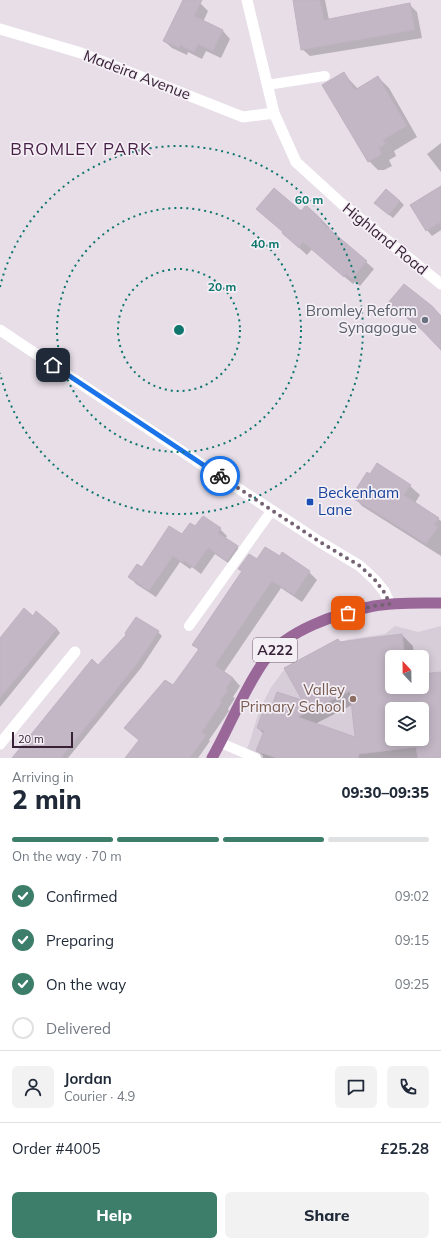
<!DOCTYPE html>
<meta charset="utf-8">
<style>
body{margin:0;font-family:Mulish,sans-serif;background:#f2f2f3;color:#1f2937;height:100vh;display:flex;flex-direction:column;font-size:15px;white-space:nowrap}
*{box-sizing:border-box;margin:0}
p{font-size:13px;color:#747a83}
.icon{flex:none;width:22px;height:22px;fill:none;stroke:currentColor;stroke-width:2;stroke-linecap:round;stroke-linejoin:round}
.map{position:relative;height:758px;overflow:hidden}
.panel{display:flex;flex-direction:column;background:#fff;flex:1}
.panel>*{flex:none}
.needle{width:26px;rotate:338deg}
.fabs{position:absolute;left:385px;top:650px;display:grid;gap:8px}
.fabs a{display:grid;place-items:center;width:44px;height:44px;border-radius:6px;background:#fff;box-shadow:0 2px 10px #0003;font-size:20px}
.scale{position:absolute;left:12px;bottom:10px;width:61px;box-sizing:border-box;padding-left:4px;border:2px solid #372136;border-top:0;font-size:11px;line-height:14px;white-space:nowrap;color:#372136;-webkit-text-stroke:3px #f4eef5;paint-order:stroke}
.pin{position:absolute;display:grid;place-items:center;width:34px;height:34px;color:#fff;margin:-17px;border-radius:8px;box-shadow:0 2px 6px #0006}
.courier{position:absolute;display:grid;place-items:center;width:40px;height:40px;margin:-20px;border:3px solid #1a73e8;border-radius:50%;background:#fff;color:#222;box-shadow:0 1px 5px #0007}
.summary em{font-style:normal;font-weight:800}
.summary div{display:flex;flex-direction:column-reverse}
.summary{display:flex;align-items:center;justify-content:space-between;height:68px;padding:0 12px}
h1{font-size:26px;font-weight:800;line-height:30px}
.bar{display:grid;grid-template-columns:repeat(4,1fr);gap:6px 4px;align-content:center;height:48px;padding:0 12px}
.bar i{height:5px;border-radius:3px;background:#e0e1e3}
.bar .current{background:#3c7e69}
.bar p{grid-column:span 4}
.line{display:flex;align-items:center;gap:10px;padding:0 12px;border-top:1px solid #e0e1e3}
.line div{flex:1}
.round{display:grid;place-items:center;flex:none;width:42px;height:42px;border-radius:6px;background:#f2f2f3}
ol{padding:0 12px;list-style:none}
li{display:flex;align-items:center;gap:12px;height:44px}
li p{margin-inline-start:auto}
li .icon{padding:4px;border-radius:50%;background:#3c7e69;color:#fff;stroke-width:4}
li:last-child{color:#747a83}
li i{width:22px;height:22px;border:2px solid #e0e1e3;border-radius:50%}
.cta{display:flex;gap:8px;margin-top:auto;padding:8px 12px}
.cta a{flex:1;height:46px;border-radius:6px;background:#3c7e69;color:#fff;font-size:16px;font-weight:800;line-height:46px;text-align:center}
.cta a+a{background:#f2f2f3;color:#1f2937}
.map>svg:first-child{display:block}
.built{fill:#d6cdd8;fill-rule:evenodd}
.shadow{fill:#0003;fill-rule:evenodd}
.building{fill:#c3b7c6;stroke:#bfb2c1;fill-rule:evenodd}
.lines{fill:none;stroke-linecap:round;stroke-linejoin:round}
.service{stroke:#fff;stroke-width:10}
.minor{stroke:#fff;stroke-width:11}
.primary{stroke:#9a6799;stroke-width:11}
.done{stroke:#756374;stroke-width:4;stroke-dasharray:0 7.2}
.route{stroke:#1a73e8;stroke-width:5}
.ring{fill:none;stroke:#0f766e;stroke-width:2;stroke-dasharray:2 4}
.worship-dot{fill:#6b7280;stroke:#f4eef5;stroke-width:1.5}
.transit-dot{fill:#1a4fb4;stroke:#f4eef5;stroke-width:1.5}
.education-dot{fill:#8d6e63;stroke:#f4eef5;stroke-width:1.5}
.labels{text-anchor:middle;stroke-width:3.5;stroke-linejoin:round;paint-order:stroke}
.shield{fill:#f4eef5;stroke:#705e6f;stroke-width:1}
.shield-label{font-size:14px;font-weight:bold;fill:#372136}
.street-label{font-size:15px;fill:#372136;stroke:#f4eef5}
.worship-label{font-size:15px;fill:#5b616d;stroke:#f4eef5;text-anchor:end}
.transit-label{font-size:15px;fill:#164399;stroke:#f4eef5;text-anchor:start}
.education-label{font-size:15px;fill:#785e54;stroke:#f4eef5;text-anchor:end}
.quarter-label{font-size:17px;letter-spacing:1px;fill:#461f45;stroke:#f4eef5}
.centre{fill:#0f766e;stroke:#f4eef5;stroke-width:2}
.ring-label{font-size:12px;text-anchor:middle;font-weight:bold;fill:#0f766e;stroke:#f4eef5;stroke-width:3.5;stroke-linejoin:round;paint-order:stroke}
</style>
<div class="map">
<svg width="441" height="758" viewBox="0 0 441 758">
<rect width="100%" height="100%" fill="#e7dee8"/>
<path class="built" d="M395,626L418,632L441,626V758H246L243,756L249,744L259,711L270,689L283,671L328,646L350,639L385,634ZM392,657H422V687H392ZM392,709H422V739H392Z"/>
<path class="shadow" d="M184,0H193L200,3L208,11L203,22L223,31L230,39L221,58L206,51L202,59L188,52L187,55L172,48L164,41Z
M294,0H325L329,20L410,5L417,12L422,38L310,56L302,49Z
M344,74L358,89L378,77L389,88L417,137L394,151L396,156L389,160L392,166L384,170H378L367,159Z
M441,143V172L427,154Z
M441,190V230L432,236L427,230Z
M400,201L404,205L393,218L379,207Z
M301,212L322,220L330,228L329,229L374,269L360,286L355,282L353,284L312,249L307,255L283,233Z
M390,303L441,317V349L428,335L400,313Z
M410,486L420,495L415,503L441,521V556L362,506L353,496Z
M203,517L220,529L227,536L225,539L237,547L244,554L234,567L215,554L201,574L192,567L190,569L180,562L156,597L136,584L130,577L182,536L196,528Z
M280,558L309,572L317,580L302,602L281,588L224,672L233,678L240,686L233,697L235,698L228,709L229,711L209,740L210,741L198,758H126L140,741L126,728L174,687L199,650L193,644L243,572L239,568L257,561Z
M33,617L57,629L60,633L0,707V640Z
M158,632L162,636L141,668L68,758H13L98,666Z
M402,635L413,646L414,657H392V687H422V674L441,673V758H263V756L258,751L264,734L258,728L271,712L304,702L340,643ZM352,705L357,739L315,724ZM392,709H422V739H392Z"/>
<path class="building" d="M183,0H202L194,16L223,30L213,51L198,44L194,52L180,45L179,48L163,41Z
M293,0H320L324,20L410,3L415,30L301,50Z
M344,72L355,90L378,76L407,126L383,140L386,144L379,148L382,154L368,162L322,85Z
M441,186V222L426,231L410,205Z
M274,188L301,211L306,205L322,220L321,222L367,261L352,279L346,274L344,277L303,242L299,248L282,233L283,232L256,209Z
M386,189L400,201L389,215L374,203Z
M404,284L432,306L441,316V350L419,327L388,303Z
M377,463L411,485L404,495L439,518L434,525L438,527L426,544L351,497L367,472L370,474Z
M203,516L221,528L218,533L238,546L227,561L208,548L194,568L184,561L183,563L173,556L149,591L128,577L137,564L142,567L169,526L182,534L190,523L195,526Z
M265,547L280,556L282,552L310,571L294,595L272,581L215,665L233,678L226,688L228,690L220,701L222,702L202,732L206,735L190,758H125L139,740L124,728L165,680L173,685L199,649L192,645L242,571L238,569L249,554L257,559Z
M24,608L33,616L36,611L57,629L0,698V638Z
M136,617L159,631L137,664L61,758H12L92,659L98,665L126,635L125,633Z
M402,634L405,657H392V687H422V674L441,672V758H418L416,747L359,754L358,758H277L256,751L264,731L257,728L264,708L270,711L277,692L302,700L284,668L338,639L340,642ZM350,691L355,737L298,717L319,706ZM392,709H422V739H392Z"/>
<g class="lines">
<path class="service" d="M267,85L325,76
M189,626L272,510
M221,743L256,758"/>
<path class="minor" d="M247,0L274,113L296,162L342,204L441,284
M0,29L81,53L243,117L274,113
M0,330L198,462L320,542L360,566L375,580L384,591L390,604
M0,744L75,652"/>
<path class="primary" d="M212,758C230,726 243,691 264,661C286,630 338,613 374,606C396,602 419,603 441,603"/>
</g>
<g class="lines">
<path class="done" d="M220,476L320,542L360,566L375,580L384,592L390,604L374,606L348,613"/>
<path class="route" d="M53,365L220,476"/>
</g>
<g class="ring">
<circle cx="179" cy="330" r="61"/>
<circle cx="179" cy="330" r="122"/>
<path d="M0 287A184 184 0 1 1 0 373"/>
</g>
<circle class="worship-dot" cx="425" cy="320" r="4"/>
<rect class="transit-dot" x="306" y="498" width="8" height="8" rx="2"/>
<circle class="education-dot" cx="353" cy="699" r="4"/>
<g class="labels">
<rect class="shield" x="253" y="638" width="44" height="24" rx="3"/>
<g class="shield-label">
<text x="275" y="655">A222</text>
</g>
<g class="street-label">
<text transform="translate(137 75) rotate(21)" y="5">Madeira Avenue</text>
<text transform="translate(385 239) rotate(39)" y="5">Highland Road</text>
</g>
<g class="worship-label">
<text x="417" y="316">Bromley Reform<tspan x="417" dy="17">Synagogue</tspan></text>
</g>
<g class="transit-label">
<text x="318" y="498">Beckenham<tspan x="318" dy="17">Lane</tspan></text>
</g>
<g class="education-label">
<text x="345" y="695">Valley<tspan x="345" dy="17">Primary School</tspan></text>
</g>
<g class="quarter-label">
<text x="81" y="155">BROMLEY PARK</text>
</g>
</g>
<circle cx="179" cy="330" r="6" class="centre"/>
<g class="ring-label">
<text x="309" y="204">60 m</text>
<text x="265" y="248">40 m</text>
<text x="222" y="291">20 m</text>
</g>
</svg>
<div class="fabs">
<a><svg class="needle" viewBox="-14 -14 28 28"><path d="M0-13l5 13h-10z" fill="#e53935"/><path d="M0 13l5-13h-10z" fill="#747a83"/></svg></a>
<a><svg class="icon" aria-label="layers" viewBox="0 0 24 24"><path d="M12 4l9 5-9 5-9-5zM3 14l9 5 9-5"/></svg></a>
</div>
<div class="scale">20 m</div>
<div class="pin" style="left:348px;top:613px;background:#ea580c"><svg class="icon" aria-label="bag" viewBox="0 0 24 24"><path d="M5 8h14l-1 12H6zM9 8a3 3 0 0 1 6 0"/></svg></div>
<div class="pin" style="left:53px;top:365px;background:#1f2937"><svg class="icon" aria-label="home" viewBox="0 0 24 24"><path d="M3 11l9-7 9 7M6 9v11h12V9"/></svg></div>
<div class="courier" style="left:220px;top:476px"><svg class="icon" aria-label="bike" viewBox="0 0 24 24"><circle cx="6" cy="16" r="4"/><circle cx="18" cy="16" r="4"/><path d="M6 16l4-8h5l3 8M10 8l3 8H6M13 5h3"/></svg></div>
</div>
<section class="panel">
<div class="summary"><div><h1>2 min</h1><p>Arriving in</p></div><em>09:30–09:35</em></div>
<div class="bar"><i class="current"></i><i class="current"></i><i class="current"></i><i></i><p>On the way · 70 m</p></div>
<ol>
<li><svg class="icon" aria-label="check" viewBox="0 0 24 24"><path d="M5 12l5 5 9-10"/></svg>Confirmed<p>09:02</p></li>
<li><svg class="icon" aria-label="check" viewBox="0 0 24 24"><path d="M5 12l5 5 9-10"/></svg>Preparing<p>09:15</p></li>
<li><svg class="icon" aria-label="check" viewBox="0 0 24 24"><path d="M5 12l5 5 9-10"/></svg>On the way<p>09:25</p></li>
<li><i></i>Delivered</li>
</ol>
<div class="line" style="height:72px"><a class="round"><svg class="icon" aria-label="person" viewBox="0 0 24 24"><circle cx="12" cy="8" r="4"/><path d="M4 21q1-7 8-7t8 7"/></svg></a><div><b>Jordan</b><p>Courier · 4.9</p></div><a class="round"><svg class="icon" aria-label="chat" viewBox="0 0 24 24"><path d="M4 5h16v11H9l-5 4z"/></svg></a><a class="round"><svg class="icon" aria-label="phone" viewBox="0 0 24 24"><path d="M5 4h4l2 5-3 2q2 4 5 5l2-3 5 2v4C11 20 4 13 5 4z"/></svg></a></div>
<div class="line" style="height:52px"><div>Order #4005</div><b>£25.28</b></div>
<div class="cta"><a>Help</a><a>Share</a></div>
</section>
